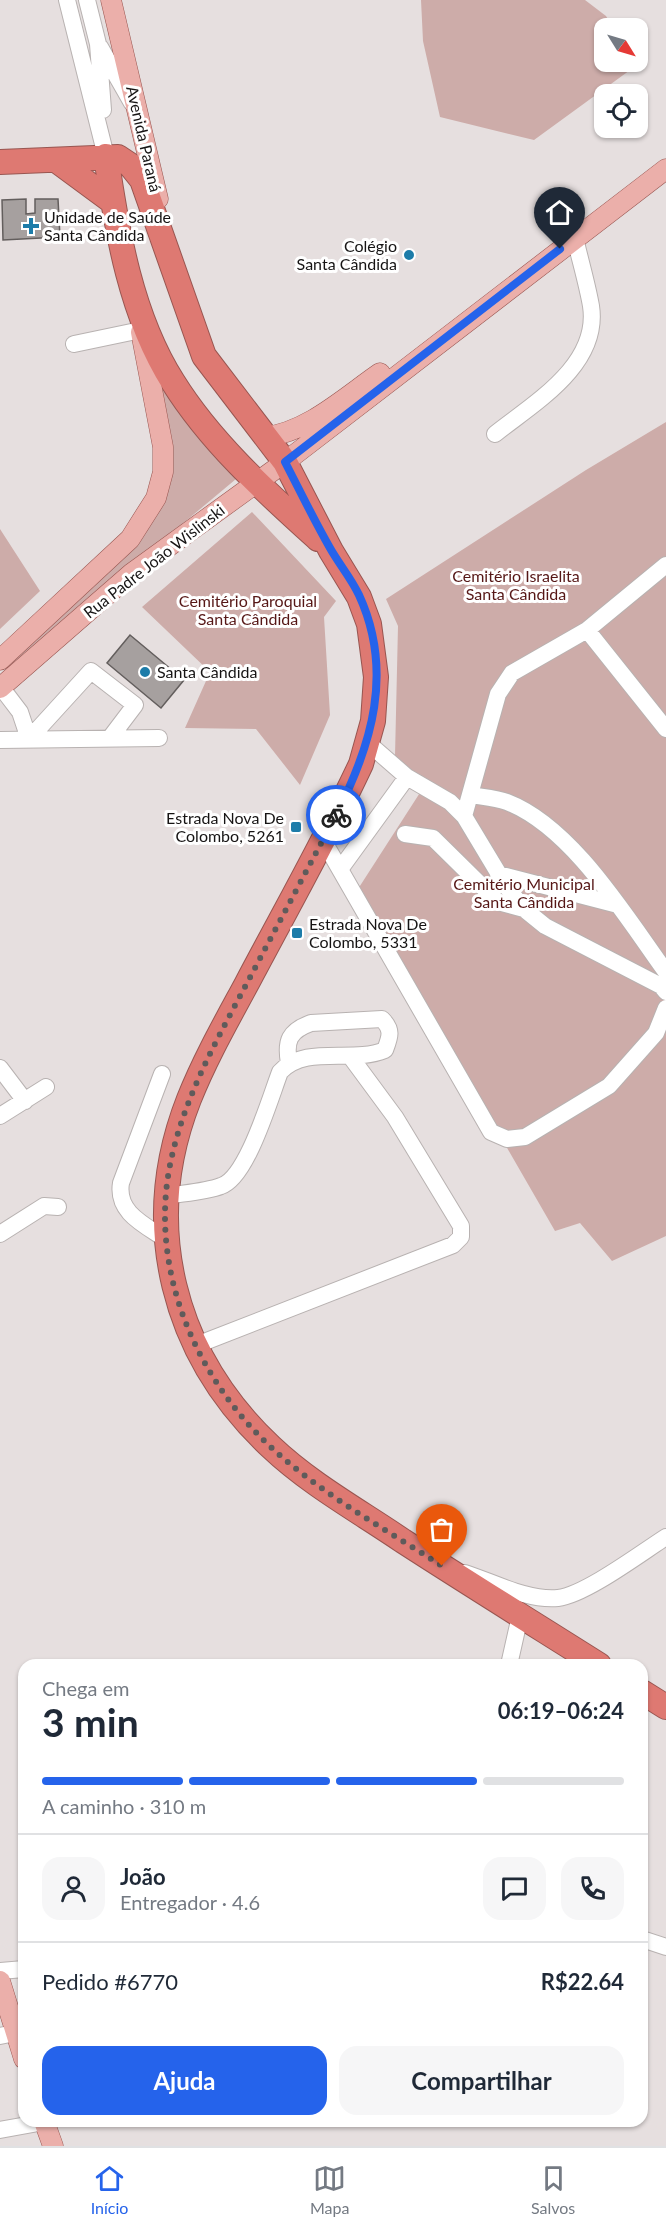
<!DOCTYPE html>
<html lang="pt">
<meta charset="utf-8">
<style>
body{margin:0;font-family:Lato,sans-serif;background:#f6f6f7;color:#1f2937;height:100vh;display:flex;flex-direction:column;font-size:22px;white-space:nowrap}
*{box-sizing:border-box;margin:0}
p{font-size:20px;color:#747a83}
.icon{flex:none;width:33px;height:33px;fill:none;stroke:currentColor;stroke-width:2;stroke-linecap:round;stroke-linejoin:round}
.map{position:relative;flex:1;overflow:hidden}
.sheet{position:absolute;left:18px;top:1659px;width:630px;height:468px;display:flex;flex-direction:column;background:#fff;border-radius:18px;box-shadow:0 2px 4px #0004}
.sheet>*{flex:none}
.needle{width:39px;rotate:127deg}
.buttons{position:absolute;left:594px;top:18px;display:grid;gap:12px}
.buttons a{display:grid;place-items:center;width:54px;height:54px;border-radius:12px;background:#fff;box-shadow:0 2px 4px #0004;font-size:30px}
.pin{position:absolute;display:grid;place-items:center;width:51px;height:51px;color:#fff;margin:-62px -26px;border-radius:50% 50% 50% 0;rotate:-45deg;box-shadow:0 0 6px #0007}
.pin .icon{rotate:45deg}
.courier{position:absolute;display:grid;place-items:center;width:60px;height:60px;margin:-30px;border:4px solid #2563eb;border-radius:50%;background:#fff;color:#222;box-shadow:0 2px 8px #0007}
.head em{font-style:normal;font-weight:700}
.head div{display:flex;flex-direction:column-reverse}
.head{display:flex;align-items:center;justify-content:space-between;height:102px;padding:0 24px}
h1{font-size:39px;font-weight:700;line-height:45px}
.bar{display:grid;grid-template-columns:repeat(4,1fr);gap:9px 6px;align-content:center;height:72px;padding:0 24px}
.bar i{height:8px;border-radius:4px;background:#e0e1e3}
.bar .active{background:#2563eb}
.bar p{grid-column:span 4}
.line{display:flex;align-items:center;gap:15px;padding:0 24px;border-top:2px solid #e0e1e3}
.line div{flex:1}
.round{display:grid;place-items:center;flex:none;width:63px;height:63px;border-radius:18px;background:#f6f6f7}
.cta{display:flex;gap:12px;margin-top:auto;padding:12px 24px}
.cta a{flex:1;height:69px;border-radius:18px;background:#2563eb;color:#fff;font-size:24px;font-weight:700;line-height:69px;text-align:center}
.cta a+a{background:#f6f6f7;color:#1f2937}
.dock{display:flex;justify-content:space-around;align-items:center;height:84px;border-top:2px solid #e0e1e3;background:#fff;font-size:16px;color:#747a83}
.dock a{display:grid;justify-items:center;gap:3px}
.dock .active{color:#2563eb}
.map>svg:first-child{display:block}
.green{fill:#cdaca9}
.building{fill:#a6a09f;stroke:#635e5d;stroke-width:1.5}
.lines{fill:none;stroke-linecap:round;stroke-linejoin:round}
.minor-casing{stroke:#b8b2b1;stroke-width:18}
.major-casing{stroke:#985651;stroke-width:21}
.highway-casing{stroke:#985651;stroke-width:26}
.minor{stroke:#fff;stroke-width:16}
.major{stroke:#ebafaa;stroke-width:20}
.highway{stroke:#de7972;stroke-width:24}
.done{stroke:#5f5b5b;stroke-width:6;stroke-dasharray:0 10.8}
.route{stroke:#2563eb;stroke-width:8}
.poi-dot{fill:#1d7ca9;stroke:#fff;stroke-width:2}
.labels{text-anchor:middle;stroke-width:6;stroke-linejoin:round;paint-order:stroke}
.street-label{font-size:16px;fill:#161414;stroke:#fff}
.poi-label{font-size:16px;fill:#161414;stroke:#fff;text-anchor:start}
.park-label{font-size:16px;fill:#561716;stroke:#fff}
</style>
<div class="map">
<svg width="666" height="2146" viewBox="0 0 666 2146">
<rect width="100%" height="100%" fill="#e6dfdf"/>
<path class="green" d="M421,0H585L606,16L613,28H604V62H635L637,65L534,140L440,117L423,41Z
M157,380L236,479L10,668L12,663L141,535C185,484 170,439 157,380Z
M666,422V1236L612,1261L580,1223L555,1231L358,889L423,788L395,756L398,626L386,599L586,470Z
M252,512L336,601L324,617L330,715L300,785L256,729L185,728L210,672L142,607Z
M0,529L40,591L0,629Z"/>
<path class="building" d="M26,199V214L35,213V199H58L60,237L3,240L2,200Z
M130,635L184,680L161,708L107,663Z"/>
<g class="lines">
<g class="minor-casing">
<path id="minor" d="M67,0L106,156
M87,0L98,44L103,110
M100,47L132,103
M74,344L141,330
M495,434C534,403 600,365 591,306C587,283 580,260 575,238
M587,630L666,729
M1,687L20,712L29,739
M29,739L91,671L135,705L110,738
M0,740L159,738
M368,743L407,777L450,802L464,816L506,886L524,909L545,926L661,986L666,992
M471,795C482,797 496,798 507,802C572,827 626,917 666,972
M464,816L498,694L512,673L587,630L666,565
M405,834L433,838L498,902L524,909
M323,840L491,1132L507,1139L525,1137L609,1086L656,1033L666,1008
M341,868L407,777
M498,874L618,905
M0,1068L25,1101
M162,1074L121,1183C116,1213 145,1225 167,1240
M0,1116L46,1087
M166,1196C184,1193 205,1192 221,1186C247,1178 270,1098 280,1072C306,1044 352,1064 385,1050C390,1037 393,1030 382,1019L311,1023C289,1031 285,1041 289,1063
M0,1234L44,1206L58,1207
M194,1346L453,1245L461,1237V1226L395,1117L350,1056
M465,1573C493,1582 528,1601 558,1598C585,1595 641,1553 666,1537
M509,1665L520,1616
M642,1939L666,1947
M0,1971L24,1969
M0,2036L15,2033
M0,2130L44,2122"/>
</g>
<g class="major-casing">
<path id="major" d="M111,0L158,199
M265,437C308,432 345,397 380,373
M0,660L130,539L156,498L163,472V447L141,332
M0,688L132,573L285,462L666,169
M0,1981L24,2059
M44,2121L53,2146"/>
</g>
<g class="highway-casing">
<path id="highway" d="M106,156C117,232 131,316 173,382C211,443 266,492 318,539
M56,160L113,202
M0,162L118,157L130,165L142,180L204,356L285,462L331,551L359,597L369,624L376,677L373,721L361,764C326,839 285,911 246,985C226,1022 205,1059 189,1099C139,1226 173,1355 271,1447C310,1484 359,1511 403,1541C468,1583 534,1624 599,1665
M642,1692L666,1707"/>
</g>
<use href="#minor" class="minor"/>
<use href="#major" class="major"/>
<use href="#highway" class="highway"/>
</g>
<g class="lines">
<path class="done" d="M336,815C306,872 276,928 246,985C215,1043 183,1100 170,1165C149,1270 196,1379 273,1449C323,1495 385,1529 442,1566"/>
<path class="route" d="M336,815C372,745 394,671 359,595C351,578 339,564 330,548C314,520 300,491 285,462L560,249"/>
</g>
<g class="poi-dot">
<path d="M28 217h6v6h6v6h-6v6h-6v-6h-6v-6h6z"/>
<circle cx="409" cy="255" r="6"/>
<circle cx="145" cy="672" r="6"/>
<rect x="290" y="821" width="12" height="12" rx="3"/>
<rect x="291" y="927" width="12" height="12" rx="3"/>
</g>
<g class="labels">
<g class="street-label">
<text transform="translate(144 139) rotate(77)" y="6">Avenida Paraná</text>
<text transform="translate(154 561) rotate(-38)" y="6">Rua Padre João Wislinski</text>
</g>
<g class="poi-label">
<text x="44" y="223">Unidade de Saúde<tspan x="44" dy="18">Santa Cândida</tspan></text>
<text x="397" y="252" text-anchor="end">Colégio<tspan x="397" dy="18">Santa Cândida</tspan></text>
<text x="157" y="678">Santa Cândida</text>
<text x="284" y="824" text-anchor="end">Estrada Nova De<tspan x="284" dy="18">Colombo, 5261</tspan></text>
<text x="309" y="930">Estrada Nova De<tspan x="309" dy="18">Colombo, 5331</tspan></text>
</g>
<g class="park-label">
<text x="516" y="582">Cemitério Israelita<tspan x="516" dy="18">Santa Cândida</tspan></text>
<text x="248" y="607">Cemitério Paroquial<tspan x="248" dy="18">Santa Cândida</tspan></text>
<text x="524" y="890">Cemitério Municipal<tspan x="524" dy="18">Santa Cândida</tspan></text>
</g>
</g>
</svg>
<div class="buttons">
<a><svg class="needle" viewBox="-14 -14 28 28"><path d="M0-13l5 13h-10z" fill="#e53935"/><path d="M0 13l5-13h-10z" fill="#747a83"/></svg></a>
<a><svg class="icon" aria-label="locate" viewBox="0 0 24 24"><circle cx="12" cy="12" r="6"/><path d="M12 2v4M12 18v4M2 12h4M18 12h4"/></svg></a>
</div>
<div class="pin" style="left:442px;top:1566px;background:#ea580c"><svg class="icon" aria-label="bag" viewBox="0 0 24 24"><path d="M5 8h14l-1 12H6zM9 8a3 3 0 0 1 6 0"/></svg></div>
<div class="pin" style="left:560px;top:249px;background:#1f2937"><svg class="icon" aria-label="home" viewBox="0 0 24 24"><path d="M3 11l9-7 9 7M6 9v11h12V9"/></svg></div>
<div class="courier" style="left:336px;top:815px"><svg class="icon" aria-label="bike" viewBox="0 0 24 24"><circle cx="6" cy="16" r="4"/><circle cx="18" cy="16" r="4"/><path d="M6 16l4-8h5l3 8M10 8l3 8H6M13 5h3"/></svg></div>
<section class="sheet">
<div class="head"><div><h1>3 min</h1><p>Chega em</p></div><em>06:19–06:24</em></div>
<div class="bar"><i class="active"></i><i class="active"></i><i class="active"></i><i></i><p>A caminho · 310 m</p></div>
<div class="line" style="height:108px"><a class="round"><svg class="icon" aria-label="person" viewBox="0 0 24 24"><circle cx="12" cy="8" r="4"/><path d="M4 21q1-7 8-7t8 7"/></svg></a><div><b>João</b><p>Entregador · 4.6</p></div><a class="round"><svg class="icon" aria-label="chat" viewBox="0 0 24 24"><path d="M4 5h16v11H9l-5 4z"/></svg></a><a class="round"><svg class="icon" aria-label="phone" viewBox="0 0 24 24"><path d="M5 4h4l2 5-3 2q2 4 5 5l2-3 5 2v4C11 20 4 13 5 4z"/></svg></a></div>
<div class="line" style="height:78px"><div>Pedido #6770</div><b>R$22.64</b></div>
<div class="cta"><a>Ajuda</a><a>Compartilhar</a></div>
</section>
</div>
<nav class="dock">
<a class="active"><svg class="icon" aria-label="home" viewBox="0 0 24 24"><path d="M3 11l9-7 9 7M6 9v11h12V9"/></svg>Início</a>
<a><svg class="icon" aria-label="map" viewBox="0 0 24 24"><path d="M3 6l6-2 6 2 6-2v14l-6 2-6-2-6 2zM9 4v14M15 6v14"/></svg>Mapa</a>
<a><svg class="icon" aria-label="saved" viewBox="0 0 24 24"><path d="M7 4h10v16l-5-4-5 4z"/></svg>Salvos</a>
</nav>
